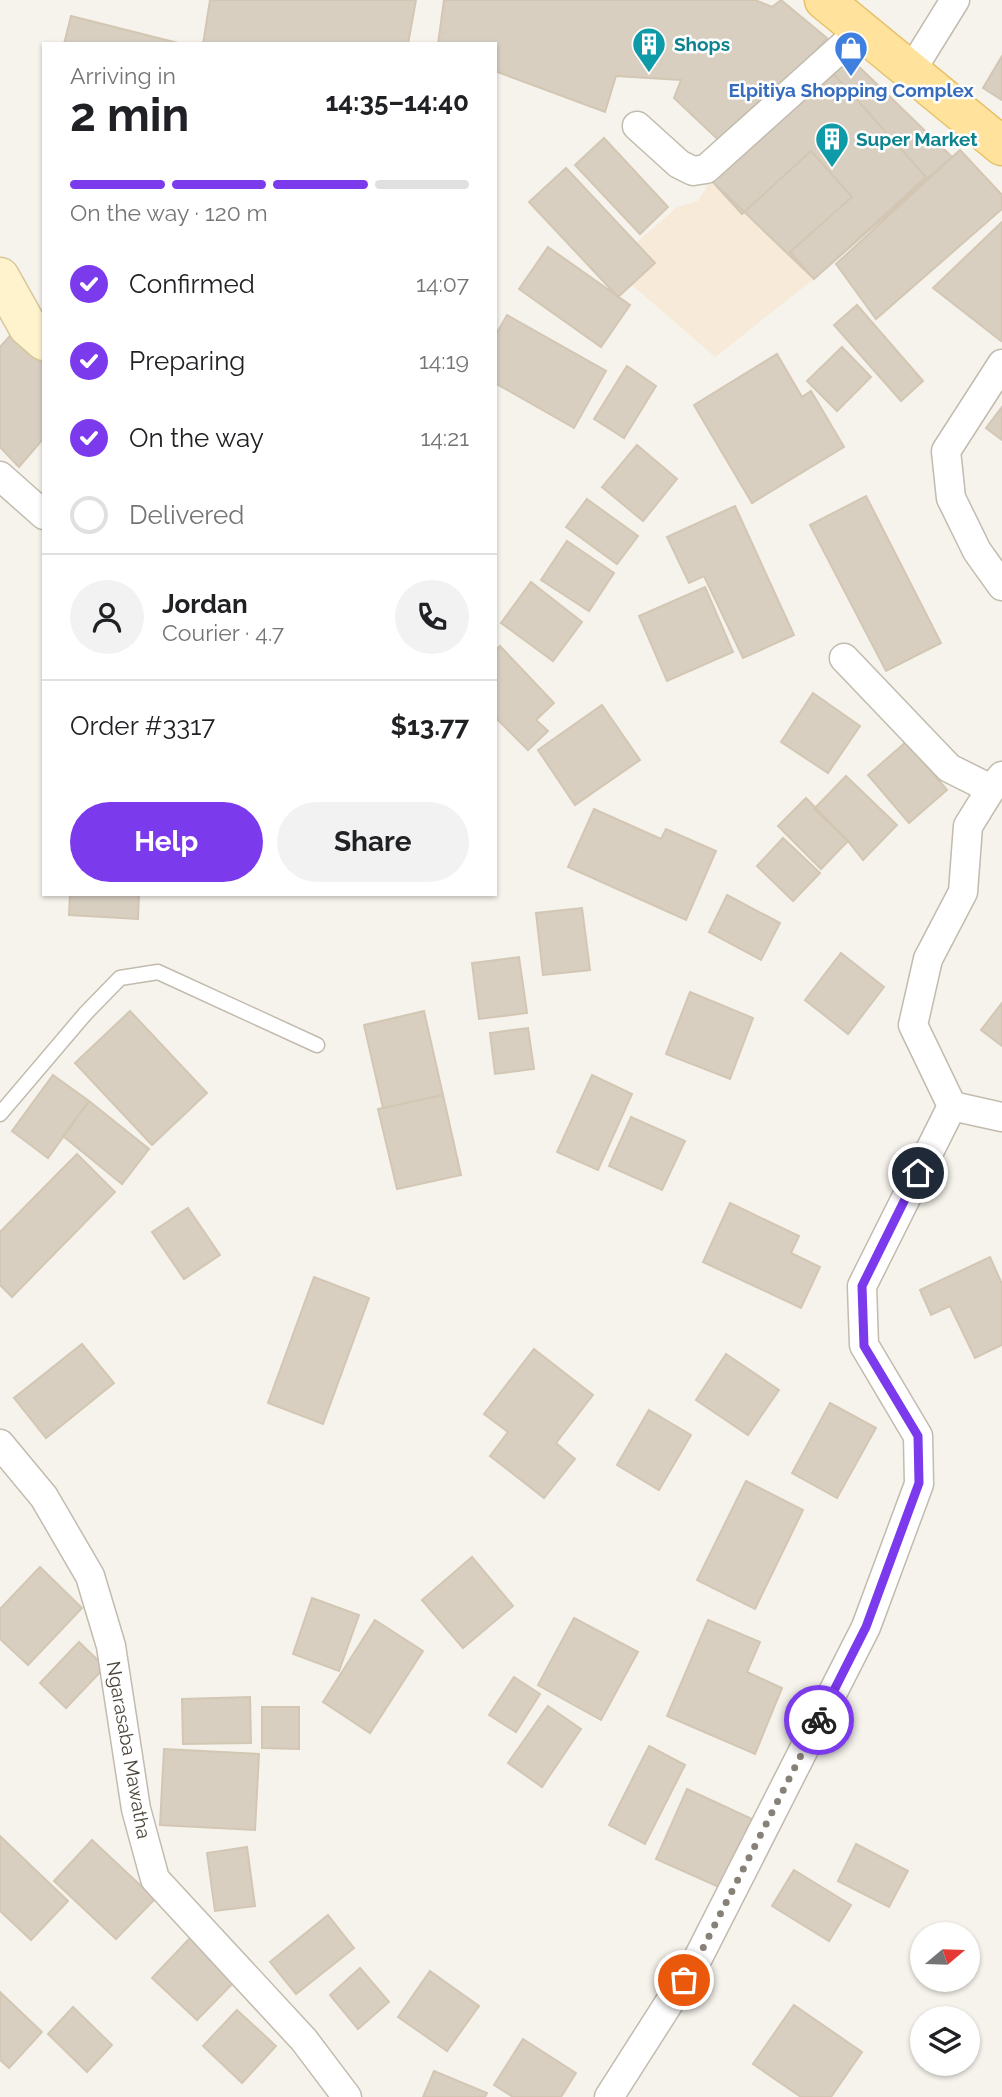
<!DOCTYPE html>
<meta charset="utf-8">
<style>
body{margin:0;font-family:Raleway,sans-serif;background:#f2f2f2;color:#202124;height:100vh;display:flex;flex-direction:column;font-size:26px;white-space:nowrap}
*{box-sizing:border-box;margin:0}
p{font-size:23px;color:#757577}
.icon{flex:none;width:38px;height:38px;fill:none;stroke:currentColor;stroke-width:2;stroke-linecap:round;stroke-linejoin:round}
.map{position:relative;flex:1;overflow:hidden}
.side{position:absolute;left:42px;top:42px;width:455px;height:854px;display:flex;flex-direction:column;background:#fff;border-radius:0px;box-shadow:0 2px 5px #0004}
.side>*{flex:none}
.needle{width:46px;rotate:71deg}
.buttons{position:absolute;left:910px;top:1922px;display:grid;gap:14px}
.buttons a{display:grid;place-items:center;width:70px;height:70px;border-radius:50%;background:#fff;box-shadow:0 2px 5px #0004;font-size:35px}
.pin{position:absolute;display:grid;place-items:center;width:60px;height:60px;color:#fff;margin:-30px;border:4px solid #fff;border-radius:50%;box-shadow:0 2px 7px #0007}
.courier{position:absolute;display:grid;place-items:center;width:70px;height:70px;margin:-35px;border:5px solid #7c3aed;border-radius:50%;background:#fff;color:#222;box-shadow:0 2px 9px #0007}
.overview em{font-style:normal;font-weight:700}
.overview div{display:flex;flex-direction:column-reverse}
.overview{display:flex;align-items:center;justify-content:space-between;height:119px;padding:0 28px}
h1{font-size:46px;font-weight:700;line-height:52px}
.bar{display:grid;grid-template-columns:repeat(4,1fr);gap:10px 7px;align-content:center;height:84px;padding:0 28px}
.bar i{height:9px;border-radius:5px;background:#e0e0e0}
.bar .active{background:#7c3aed}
.bar p{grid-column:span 4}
.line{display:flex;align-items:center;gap:18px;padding:0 28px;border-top:2px solid #e0e0e0}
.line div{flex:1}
.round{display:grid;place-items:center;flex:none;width:74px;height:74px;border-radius:37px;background:#f2f2f2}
ol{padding:0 28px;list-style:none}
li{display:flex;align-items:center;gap:21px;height:77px}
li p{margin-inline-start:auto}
li .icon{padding:7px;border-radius:50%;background:#7c3aed;color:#fff;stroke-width:4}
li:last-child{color:#757577}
li i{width:38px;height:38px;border:4px solid #e0e0e0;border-radius:50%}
.cta{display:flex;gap:14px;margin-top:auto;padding:14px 28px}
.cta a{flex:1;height:80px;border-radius:42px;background:#7c3aed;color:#fff;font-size:28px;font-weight:700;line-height:80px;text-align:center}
.cta a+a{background:#f2f2f2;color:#202124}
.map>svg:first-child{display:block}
.commercial{fill:#f7ead8}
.building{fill:#d8cfc1;stroke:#d3c7b4;stroke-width:2}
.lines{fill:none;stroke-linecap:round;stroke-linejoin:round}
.lane-casing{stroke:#c2bbae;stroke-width:17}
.street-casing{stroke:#c2bbae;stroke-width:31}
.secondary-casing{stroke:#d6c79b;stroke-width:41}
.primary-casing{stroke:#e6c16a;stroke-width:41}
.lane{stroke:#fff;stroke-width:14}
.street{stroke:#fff;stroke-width:28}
.secondary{stroke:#fff3cd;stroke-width:38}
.primary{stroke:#ffe39c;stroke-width:38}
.done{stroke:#878178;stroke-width:7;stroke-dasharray:0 12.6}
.route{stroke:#7c3aed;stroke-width:9}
.labels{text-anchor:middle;stroke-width:5;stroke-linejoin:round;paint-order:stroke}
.culture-label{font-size:19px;font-weight:bold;fill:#0d838f;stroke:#fff;text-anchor:start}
.shop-label{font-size:19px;font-weight:bold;fill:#366cbe;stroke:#fff}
.street-label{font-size:19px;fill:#4b4439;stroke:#fff}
</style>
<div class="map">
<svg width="1002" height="2097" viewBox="0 0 1002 2097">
<rect width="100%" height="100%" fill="#f6f3ec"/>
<path class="commercial" d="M711,180L814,279L715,357L632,285L655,263L636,243L677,207L698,201Z"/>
<path class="building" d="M210,0H416L408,44H203Z
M444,0H755L772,7L781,0L827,38L764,109L725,146L674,98L681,80L616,76L605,112L495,71V44H438Z
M71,16L182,44H64Z
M1002,56V100L983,88Z
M851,59L952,157L814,279L711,180Z
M831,71L926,177L814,279L790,252L852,197L811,151L742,214L711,180Z
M604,138L668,207L640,234L575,165Z
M960,150L1002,195V209L876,319L836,264Z
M566,168L655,263L618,297L529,202Z
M1002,222V339L1001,341L933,288Z
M548,247L630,305L601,347L519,289Z
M857,305L923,381L901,401L834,325Z
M507,315L606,371L574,428L495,383V336Z
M17,328L44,353V438L19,467L0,447V347Z
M842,347L871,377L837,411L807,381Z
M777,354L802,397L811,391L844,447L752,503L694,405Z
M627,366L656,386L624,438L594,419Z
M1002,407V440L986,428Z
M637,445L677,479L643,521L602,487Z
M866,496L941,643L886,671L810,525Z
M587,499L638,536L617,564L566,527Z
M735,506L794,635L743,658L704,576L689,583L667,537Z
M567,541L614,573L589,611L541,580Z
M531,582L582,622L553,661L501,623Z
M705,587L733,652L667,681L639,616Z
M500,646L554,703L536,720L548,731L528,750L495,717V651Z
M813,693L860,726L828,773L781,742Z
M602,705L640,760L575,805L538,750Z
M906,742L947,790L909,823L868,775Z
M846,776L897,825L863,860L848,841L814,809Z
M806,798L848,841L821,869L778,826Z
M594,809L661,839L666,829L716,851L686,920L568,867Z
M783,838L820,873L793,901L757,866Z
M70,894H139L138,919L69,915Z
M727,895L780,923L761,960L709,932Z
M582,908L590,970L543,975L536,913Z
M841,953L884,987L848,1034L805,1000Z
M519,957L527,1013L479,1019L472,963Z
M690,992L753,1018L730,1079L666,1054Z
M1002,1003V1046L981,1030Z
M130,1011L207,1093L152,1145L75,1063Z
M424,1011L443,1095L383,1108L364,1025Z
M528,1028L534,1069L495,1074L490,1033Z
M53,1075L89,1101L48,1158L12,1131Z
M592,1075L632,1094L598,1170L557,1152Z
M443,1095L461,1175L397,1189L378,1109Z
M89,1101L149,1149L122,1184L63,1136Z
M631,1117L685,1141L662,1190L609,1166Z
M77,1154L115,1192L12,1297L0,1285V1232Z
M730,1203L799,1236L791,1253L820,1267L801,1308L703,1262Z
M188,1208L220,1255L184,1279L152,1232Z
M990,1257L1002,1284V1345L975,1358L950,1306L931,1315L920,1290Z
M314,1277L369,1298L323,1424L268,1403Z
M82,1344L114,1383L46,1438L14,1398Z
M534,1349L593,1395L556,1443L575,1459L544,1498L490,1456L508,1432L484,1414Z
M726,1354L779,1390L748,1435L696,1400Z
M830,1403L876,1428L837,1498L792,1473Z
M649,1410L691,1435L659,1490L617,1465Z
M746,1481L803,1510L755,1609L697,1580Z
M472,1557L513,1606L463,1648L422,1600Z
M40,1567L82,1608L28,1665L0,1639V1609Z
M312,1598L359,1615L339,1671L293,1654Z
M574,1618L638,1652L601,1720L538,1685Z
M375,1620L423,1651L370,1733L323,1702Z
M708,1620L760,1642L747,1672L782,1688L755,1754L667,1716Z
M79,1642L105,1667L66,1708L40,1683Z
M514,1677L540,1694L516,1732L489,1715Z
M250,1697L251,1743L183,1744L182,1699Z
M548,1706L581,1729L542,1787L508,1763Z
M262,1707H299V1749L262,1748Z
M649,1746L685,1765L645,1844L609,1825Z
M164,1749L259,1754L255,1830L160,1825Z
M687,1789L752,1819L721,1888L656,1859Z
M0,1836L68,1901L31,1940L0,1911Z
M92,1840L155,1899L116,1939L54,1881Z
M856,1844L908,1871L889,1907L838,1881Z
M247,1847L255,1906L215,1911L207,1853Z
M794,1870L851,1905L829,1941L772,1906Z
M328,1915L354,1948L296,1994L270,1962Z
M191,1937L236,1980L197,2020L152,1978Z
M360,1968L389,2002L358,2029L330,1995Z
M430,1971L479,2006L447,2051L398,2017Z
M0,1992L42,2032L9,2068L0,2060Z
M794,2005L862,2052L831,2097H801L753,2064Z
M73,2007L112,2045L87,2072L48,2034Z
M237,2010L276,2046L242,2083L203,2046Z
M523,2039L576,2073L561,2097H513L494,2085Z
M434,2071L487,2093L485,2097H423Z"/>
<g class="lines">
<g class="lane-casing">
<path id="lane" d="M0,1114L85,1014L120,978L158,972L317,1045"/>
</g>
<g class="street-casing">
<path id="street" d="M911,71L955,0
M637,126L679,164L693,171L706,169L862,29
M1002,364L946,451L951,498L977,551L1002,586
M0,476L44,515
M844,658L949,768L991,789
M952,1106L1002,1117
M0,1444L44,1497L90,1576L111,1646L136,1809L155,1879L304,2040L347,2097
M609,2097L699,1956L866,1627L919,1484L918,1436L864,1345L862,1286L952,1106L913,1025L928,959L963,892L968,826L991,789L1002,776"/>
</g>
<g class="secondary-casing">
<path id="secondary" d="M0,277L28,327L44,341"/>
</g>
<g class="primary-casing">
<path id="primary" d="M824,0L1002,146"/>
</g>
<use href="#lane" class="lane"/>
<use href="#street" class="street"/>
<use href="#secondary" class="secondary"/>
<use href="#primary" class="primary"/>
</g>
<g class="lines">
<path class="done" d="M684,1980L699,1956L819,1720"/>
<path class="route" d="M819,1720L866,1627L919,1483L918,1436L864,1346L862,1286L918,1173"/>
</g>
<defs>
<g id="building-pin" transform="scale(1.75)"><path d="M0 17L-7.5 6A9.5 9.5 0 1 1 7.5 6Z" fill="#0f9aa8" stroke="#fff"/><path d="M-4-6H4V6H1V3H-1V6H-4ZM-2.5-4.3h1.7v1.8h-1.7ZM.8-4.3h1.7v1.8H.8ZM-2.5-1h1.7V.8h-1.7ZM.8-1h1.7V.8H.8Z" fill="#fff"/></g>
<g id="shop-pin" transform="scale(1.75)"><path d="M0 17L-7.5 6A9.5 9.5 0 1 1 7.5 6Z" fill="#3f7fe0" stroke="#fff"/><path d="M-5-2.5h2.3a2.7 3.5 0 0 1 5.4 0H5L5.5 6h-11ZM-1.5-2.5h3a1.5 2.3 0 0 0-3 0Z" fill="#fff"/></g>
</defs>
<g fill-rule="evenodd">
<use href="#building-pin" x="649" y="44"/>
<use href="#shop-pin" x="851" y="48"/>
<use href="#building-pin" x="832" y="139"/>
</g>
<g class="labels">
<g class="culture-label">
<text x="674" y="51">Shops</text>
<text x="856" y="146">Super Market</text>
</g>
<g class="shop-label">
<text x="851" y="97">Elpitiya Shopping Complex</text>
</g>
<g class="street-label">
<text transform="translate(129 1750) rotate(80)" y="7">Ngarasaba Mawatha</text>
</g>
</g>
</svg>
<div class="buttons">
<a><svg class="needle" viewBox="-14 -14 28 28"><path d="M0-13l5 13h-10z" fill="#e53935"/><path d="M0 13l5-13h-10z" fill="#757577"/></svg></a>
<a><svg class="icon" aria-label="layers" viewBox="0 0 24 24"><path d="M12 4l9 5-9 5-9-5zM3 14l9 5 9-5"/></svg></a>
</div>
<div class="pin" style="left:684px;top:1980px;background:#ea580c"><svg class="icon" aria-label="bag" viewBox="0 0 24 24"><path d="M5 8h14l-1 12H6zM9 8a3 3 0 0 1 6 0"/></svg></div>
<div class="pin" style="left:918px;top:1173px;background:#1f2937"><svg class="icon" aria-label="home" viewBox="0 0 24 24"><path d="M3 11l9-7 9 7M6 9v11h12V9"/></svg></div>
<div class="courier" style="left:819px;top:1720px"><svg class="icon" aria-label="bike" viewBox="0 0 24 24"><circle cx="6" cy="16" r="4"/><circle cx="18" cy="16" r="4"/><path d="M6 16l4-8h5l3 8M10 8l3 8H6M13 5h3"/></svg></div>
<section class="side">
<div class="overview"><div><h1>2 min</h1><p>Arriving in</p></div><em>14:35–14:40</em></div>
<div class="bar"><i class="active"></i><i class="active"></i><i class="active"></i><i></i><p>On the way · 120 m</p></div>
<ol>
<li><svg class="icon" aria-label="check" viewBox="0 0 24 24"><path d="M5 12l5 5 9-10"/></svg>Confirmed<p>14:07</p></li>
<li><svg class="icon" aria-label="check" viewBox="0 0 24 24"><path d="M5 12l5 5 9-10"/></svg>Preparing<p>14:19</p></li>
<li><svg class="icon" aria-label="check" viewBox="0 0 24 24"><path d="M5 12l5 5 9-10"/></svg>On the way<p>14:21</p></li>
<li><i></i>Delivered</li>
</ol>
<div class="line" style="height:126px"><a class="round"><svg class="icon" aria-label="person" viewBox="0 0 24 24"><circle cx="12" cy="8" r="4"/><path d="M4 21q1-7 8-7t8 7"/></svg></a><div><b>Jordan</b><p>Courier · 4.7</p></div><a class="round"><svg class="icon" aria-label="phone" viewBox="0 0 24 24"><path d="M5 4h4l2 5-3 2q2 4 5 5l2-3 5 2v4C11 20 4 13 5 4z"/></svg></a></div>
<div class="line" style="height:91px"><div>Order #3317</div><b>$13.77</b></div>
<div class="cta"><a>Help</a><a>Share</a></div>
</section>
</div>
